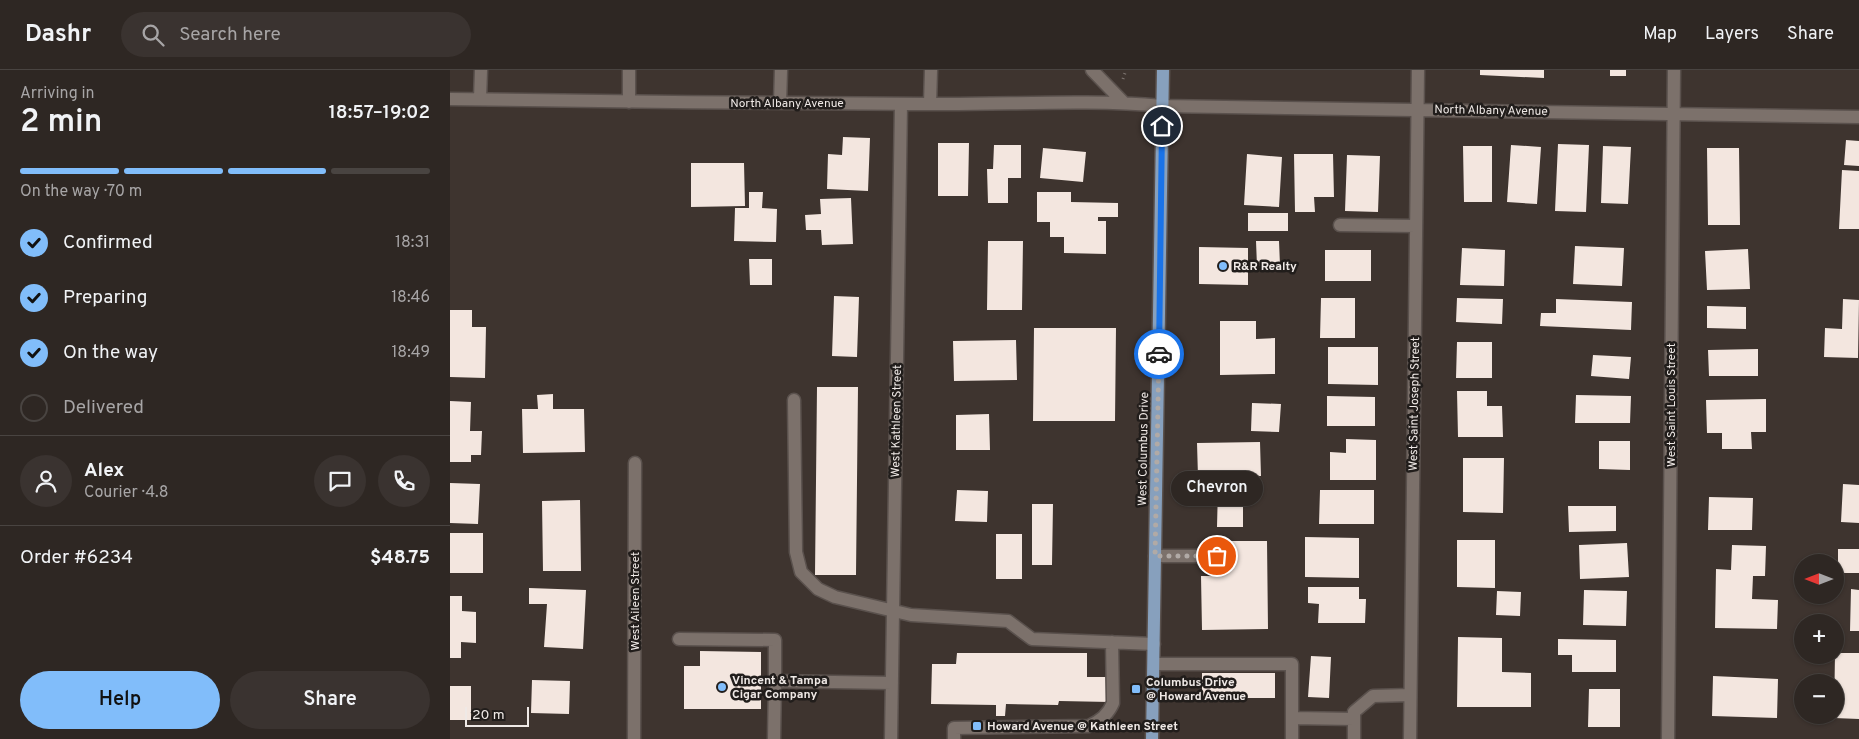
<!DOCTYPE html>
<meta charset="utf-8">
<style>
body{margin:0;font-family:Overpass,sans-serif;background:#3a3330;color:#f1f3f6;height:100vh;display:flex;flex-direction:column;font-size:19px;white-space:nowrap}
*{box-sizing:border-box;margin:0}
p{font-size:16px;color:#a7a5a6}
.icon{flex:none;width:28px;height:28px;fill:none;stroke:currentColor;stroke-width:2;stroke-linecap:round;stroke-linejoin:round}
.map{position:relative;flex:1;overflow:hidden}
.sheet{display:flex;flex-direction:column;background:#2e2723;width:450px}
.sheet>*{flex:none}
.needle{width:32px;rotate:270deg}
.fabs{position:absolute;left:1344px;top:484px;display:grid;gap:10px}
.fabs a{display:grid;place-items:center;width:50px;height:50px;border-radius:50%;background:#2e2723;box-shadow:0 1px 4px #0004,0 0 0 1px #494441;font-size:25px}
.scale{position:absolute;left:15px;bottom:12px;width:64px;box-sizing:border-box;padding-left:5px;border:2px solid #efe9e6;border-top:0;font-size:14px;line-height:18px;white-space:nowrap;color:#efe9e6;-webkit-text-stroke:4px #211d1b;paint-order:stroke}
.pin{position:absolute;display:grid;place-items:center;width:42px;height:42px;color:#fff;margin:-21px;border:2px solid #fff;border-radius:50%;box-shadow:0 1px 5px #0007}
.courier{position:absolute;display:grid;place-items:center;width:50px;height:50px;margin:-25px;border:4px solid #1a73e8;border-radius:50%;background:#fff;color:#222;box-shadow:0 1px 6px #0007}
.bubble{position:absolute;height:35px;border-radius:18px;background:#2e2723;box-shadow:0 1px 4px #0004,0 0 0 1px #494441;font-size:16px;font-weight:600;line-height:35px;text-align:center}
.head em{font-style:normal;font-weight:600}
.head div{display:flex;flex-direction:column-reverse}
.head{display:flex;align-items:center;justify-content:space-between;height:85px;padding:0 20px}
h1{font-size:32px;font-weight:600;line-height:38px}
.bar{display:grid;grid-template-columns:repeat(4,1fr);gap:8px 5px;align-content:center;height:60px;padding:0 20px}
.bar i{height:6px;border-radius:4px;background:#494441}
.bar .on{background:#81bdfa}
.bar p{grid-column:span 4}
.line{display:flex;align-items:center;gap:12px;padding:0 20px;border-top:1px solid #494441}
.line div{flex:1}
.round{display:grid;place-items:center;flex:none;width:52px;height:52px;border-radius:26px;background:#3a3330}
ol{padding:0 20px;list-style:none}
li{display:flex;align-items:center;gap:15px;height:55px}
li p{margin-inline-start:auto}
li .icon{padding:5px;border-radius:50%;background:#81bdfa;color:#111;stroke-width:4}
li:last-child{color:#a7a5a6}
li i{width:28px;height:28px;border:2px solid #494441;border-radius:50%}
.action{display:flex;gap:10px;margin-top:auto;padding:10px 20px}
.action a{flex:1;height:58px;border-radius:30px;background:#81bdfa;color:#111;font-size:20px;font-weight:600;line-height:58px;text-align:center}
.action a+a{background:#3a3330;color:#f1f3f6}
header{display:flex;align-items:center;gap:30px;box-sizing:border-box;height:70px;padding:0 25px;background:#2e2723;border-bottom:1px solid #494441}
header strong{font-size:24px}
nav{display:flex;gap:28px;margin-inline-start:auto;font-size:18px}
.search{width:350px;height:45px;background:#3a3330;display:flex;align-items:center;gap:12px;box-sizing:border-box;padding:0 18px;border-radius:28px;color:#a7a5a6;font-size:19px}
main{display:flex;flex:1;min-height:0}
.map>svg:first-child{display:block}
.building{fill:#f3e6df}
.lines{fill:none;stroke-linecap:round;stroke-linejoin:round}
.minor-casing{stroke:#5a514d;stroke-width:15}
.major-casing{stroke:#5a514d;stroke-width:15}
.path{stroke:#7f7672;stroke-width:3;stroke-dasharray:1 4;stroke-linecap:butt}
.minor{stroke:#7c716b;stroke-width:12}
.major{stroke:#87a0bd;stroke-width:12}
.done{stroke:#b1aaa6;stroke-width:5;stroke-dasharray:0 9}
.route{stroke:#1a73e8;stroke-width:6}
.poi-dot{fill:#81bdfa;stroke:#211d1b;stroke-width:2}
.labels{text-anchor:middle;stroke-width:5;stroke-linejoin:round;paint-order:stroke}
.street-label{font-size:12px;fill:#efe9e6;stroke:#211d1b}
.poi-label{font-size:12px;font-weight:bold;fill:#efe9e6;stroke:#211d1b;text-anchor:start}
</style>
<header>
<strong>Dashr</strong>
<div class="search"><svg class="icon" aria-label="search" viewBox="0 0 24 24"><circle cx="10" cy="10" r="6"/><path d="M15 15l6 6"/></svg>Search here</div>
<nav><a>Map</a><a>Layers</a><a>Share</a></nav>
</header>
<main>
<section class="sheet">
<div class="head"><div><h1>2 min</h1><p>Arriving in</p></div><em>18:57–19:02</em></div>
<div class="bar"><i class="on"></i><i class="on"></i><i class="on"></i><i></i><p>On the way · 70 m</p></div>
<ol>
<li><svg class="icon" aria-label="check" viewBox="0 0 24 24"><path d="M5 12l5 5 9-10"/></svg>Confirmed<p>18:31</p></li>
<li><svg class="icon" aria-label="check" viewBox="0 0 24 24"><path d="M5 12l5 5 9-10"/></svg>Preparing<p>18:46</p></li>
<li><svg class="icon" aria-label="check" viewBox="0 0 24 24"><path d="M5 12l5 5 9-10"/></svg>On the way<p>18:49</p></li>
<li><i></i>Delivered</li>
</ol>
<div class="line" style="height:90px"><a class="round"><svg class="icon" aria-label="person" viewBox="0 0 24 24"><circle cx="12" cy="8" r="4"/><path d="M4 21q1-7 8-7t8 7"/></svg></a><div><b>Alex</b><p>Courier · 4.8</p></div><a class="round"><svg class="icon" aria-label="chat" viewBox="0 0 24 24"><path d="M4 5h16v11H9l-5 4z"/></svg></a><a class="round"><svg class="icon" aria-label="phone" viewBox="0 0 24 24"><path d="M5 4h4l2 5-3 2q2 4 5 5l2-3 5 2v4C11 20 4 13 5 4z"/></svg></a></div>
<div class="line" style="height:65px"><div>Order #6234</div><b>$48.75</b></div>
<div class="action"><a>Help</a><a>Share</a></div>
</section>
<div class="map">
<svg width="1409" height="669" viewBox="0 0 1409 669">
<rect width="100%" height="100%" fill="#3e342f"/>
<path class="building" d="M1030,0H1094V8L1030,5Z
M1160,0H1176V6H1160Z
M393,67L420,68L418,121L377,119L378,84L392,85Z
M1396,70L1409,71V96L1394,95Z
M488,73H519L518,126H488Z
M1108,74L1139,75L1136,142L1105,141Z
M544,75H571V108H558V133H538L537,99H543Z
M1061,75L1091,77L1087,134L1057,132Z
M1013,76H1042V132H1014Z
M1153,76L1181,77L1178,134L1151,133Z
M593,78L636,82L633,112L590,108Z
M1257,78H1289L1290,155H1258Z
M797,84L832,87L829,137L794,135Z
M844,84H883L884,127H864L865,142H845Z
M897,85L930,86L928,142L895,141Z
M241,93H294L295,136L241,137Z
M1392,100L1409,101V159H1389Z
M299,122H313L312,138L327,139L326,172L284,171L285,138H299Z
M587,122H621V132L668,133V147H648V151H656V184L614,183V167H600V152H587Z
M401,128L403,174L372,175L371,160H356L355,145L371,144L370,129Z
M798,143H838V161H798Z
M538,171H573L572,240H537Z
M806,171H829L830,195L807,196Z
M1125,176L1174,178L1172,216L1123,214Z
M749,177L798,178V215L749,214Z
M1012,178L1055,180L1054,216L1010,215Z
M1298,179L1300,219L1257,220L1255,181Z
M875,180H921V211H875Z
M299,189H322V215H300Z
M384,226L409,227L407,287L382,286Z
M871,228H905V268H870Z
M1007,228L1053,229L1052,254L1006,252Z
M1106,229L1182,232L1181,260L1090,256L1091,243H1106Z
M1393,229L1409,230L1408,288L1374,287L1375,258L1392,259Z
M1257,236L1296,237V259L1257,258Z
M0,240H22V257H36L35,308L0,307Z
M770,251H806V269L825,268V304L770,305Z
M584,258H666L665,351H583Z
M566,270L567,310L504,311L503,271Z
M1007,272H1042V308H1006Z
M878,277H928V315L878,314Z
M1308,279V306H1259L1258,280Z
M1143,285L1181,287L1179,309L1141,306Z
M367,317H408L406,505H365Z
M1007,321H1037V336H1052L1053,367H1008Z
M103,324V339H134L135,382L73,383L72,339H88L87,325Z
M1126,325L1181,326L1180,353H1125Z
M877,326L925,327V356H877Z
M1316,329V362H1301L1302,379H1272V363H1257L1256,330Z
M0,331L21,332L20,361H32L31,385H21V392H0Z
M802,333L831,334L829,362L801,361Z
M539,344L540,380H506V345Z
M896,369L926,370V410H880V382L896,383Z
M1149,371H1180V400L1149,399Z
M810,372L811,406L748,407L747,373Z
M1013,388H1054L1053,443L1013,442Z
M0,413L30,414L28,454L0,453Z
M1393,414L1409,415V453L1391,452Z
M768,417H793V457H767Z
M507,420L538,421L537,452L505,451Z
M870,420H924V454H869Z
M1259,427L1303,428L1302,460H1258Z
M130,430L131,501H93L92,431Z
M582,434H603L602,495H582Z
M1118,436H1166V461L1119,462Z
M0,463H33V503H0Z
M546,464H572V509H546Z
M855,467L909,468V508L855,507Z
M1007,470H1045V518L1007,517Z
M769,471H817L818,559L752,560L751,506H770Z
M1177,473L1179,507L1130,509L1129,475Z
M1282,475L1316,476L1315,506H1303L1302,529L1328,530L1327,559L1265,558L1266,499L1281,500Z
M1388,479H1409V503H1388Z
M858,517H909V529H916L915,553H868L869,534L858,533Z
M79,518L136,520L133,579L94,577L97,534H79Z
M1401,519L1409,520V561H1400Z
M1134,520L1177,521L1176,556L1133,555Z
M1047,521L1071,522L1070,546L1046,545Z
M0,526H12V541L26,542V573L11,572V588H0Z
M1008,567L1052,568V602L1081,603V637H1007Z
M1108,569L1166,570V602H1122V585H1108Z
M250,581L311,582V639H234V596H250Z
M507,583H637V607H661L660,632L609,631L608,635L556,634L555,646H546V635L481,634L482,594H506Z
M1385,583H1409V649L1384,648Z
M861,586L881,587L879,628L858,627Z
M752,603H825V628H752Z
M1263,606L1328,609L1327,648L1262,646Z
M82,610L120,611L119,644L81,643Z
M0,616H21V650H0Z
M1139,619H1170V657H1138Z"/>
<g class="lines">
<g class="minor-casing">
<path id="minor" d="M642,0L674,33
M0,29C160,32 319,33 479,34C556,35 635,29 712,36L1409,47
M30,29L31,0
M179,32V0
M330,33L331,0
M480,34L481,0
M890,155L966,156
M344,330L346,482L351,502L368,519L385,527L461,545L558,551L582,569L704,574
M705,486H767
M229,569L325,570V611
M704,594H842V648
M184,669L185,393
M324,669L325,611L442,613
M441,669L451,34
M504,669V658L639,656C650,651 658,645 663,633L662,572
M842,669V648L904,649
M904,669V642L923,626L960,625
M960,669L968,0
M1218,669L1224,0"/>
</g>
<g class="major-casing">
<path id="major" d="M702,669L713,0"/>
</g>
<path class="path" d="M673,9L676,0"/>
<use href="#minor" class="minor"/>
<use href="#major" class="major"/>
</g>
<g class="lines">
<path class="done" d="M709,284L705,486H767"/>
<path class="route" d="M709,284L712,56"/>
</g>
<g class="poi-dot">
<circle cx="773" cy="196" r="5"/>
<circle cx="272" cy="617" r="5"/>
<rect x="681" y="614" width="10" height="10" rx="2.5"/>
<rect x="522" y="651" width="10" height="10" rx="2.5"/>
</g>
<g class="labels">
<g class="street-label">
<text x="337" y="37">North Albany Avenue</text>
<text transform="translate(1041 40) rotate(1)" y="4">North Albany Avenue</text>
<text transform="translate(964 334) rotate(-89)" y="4">West Saint Joseph Street</text>
<text transform="translate(1221 335) rotate(-90)" y="4">West Saint Louis Street</text>
<text transform="translate(446 351) rotate(-89)" y="4">West Kathleen Street</text>
<text transform="translate(693 379) rotate(-89)" y="4">West Columbus Drive</text>
<text transform="translate(185 531) rotate(-90)" y="4">West Aileen Street</text>
</g>
<g class="poi-label">
<text x="783" y="200">R&amp;R Realty</text>
<text x="282" y="614">Vincent &amp; Tampa<tspan x="282" dy="14">Cigar Company</tspan></text>
<text x="696" y="616">Columbus Drive<tspan x="696" dy="14">@ Howard Avenue</tspan></text>
<text x="537" y="660">Howard Avenue @ Kathleen Street</text>
</g>
</g>
</svg>
<div class="fabs">
<a><svg class="needle" viewBox="-14 -14 28 28"><path d="M0-13l5 13h-10z" fill="#e53935"/><path d="M0 13l5-13h-10z" fill="#a7a5a6"/></svg></a>
<a>+</a>
<a>−</a>
</div>
<div class="scale">20 m</div>
<div class="pin" style="left:767px;top:486px;background:#ea580c"><svg class="icon" aria-label="bag" viewBox="0 0 24 24"><path d="M5 8h14l-1 12H6zM9 8a3 3 0 0 1 6 0"/></svg></div>
<div class="pin" style="left:712px;top:56px;background:#1f2937"><svg class="icon" aria-label="home" viewBox="0 0 24 24"><path d="M3 11l9-7 9 7M6 9v11h12V9"/></svg></div>
<div class="courier" style="left:709px;top:284px"><svg class="icon" aria-label="car" viewBox="0 0 24 24"><path d="M5 17H2v-5l4-1 3-4h7l3 4 3 1v5h-3M9 17h6M6 11h13"/><circle cx="7" cy="17" r="2"/><circle cx="17" cy="17" r="2"/></svg></div>
<div class="bubble" style="left:721px;top:401px;width:92px">Chevron</div>
</div>
</main>
